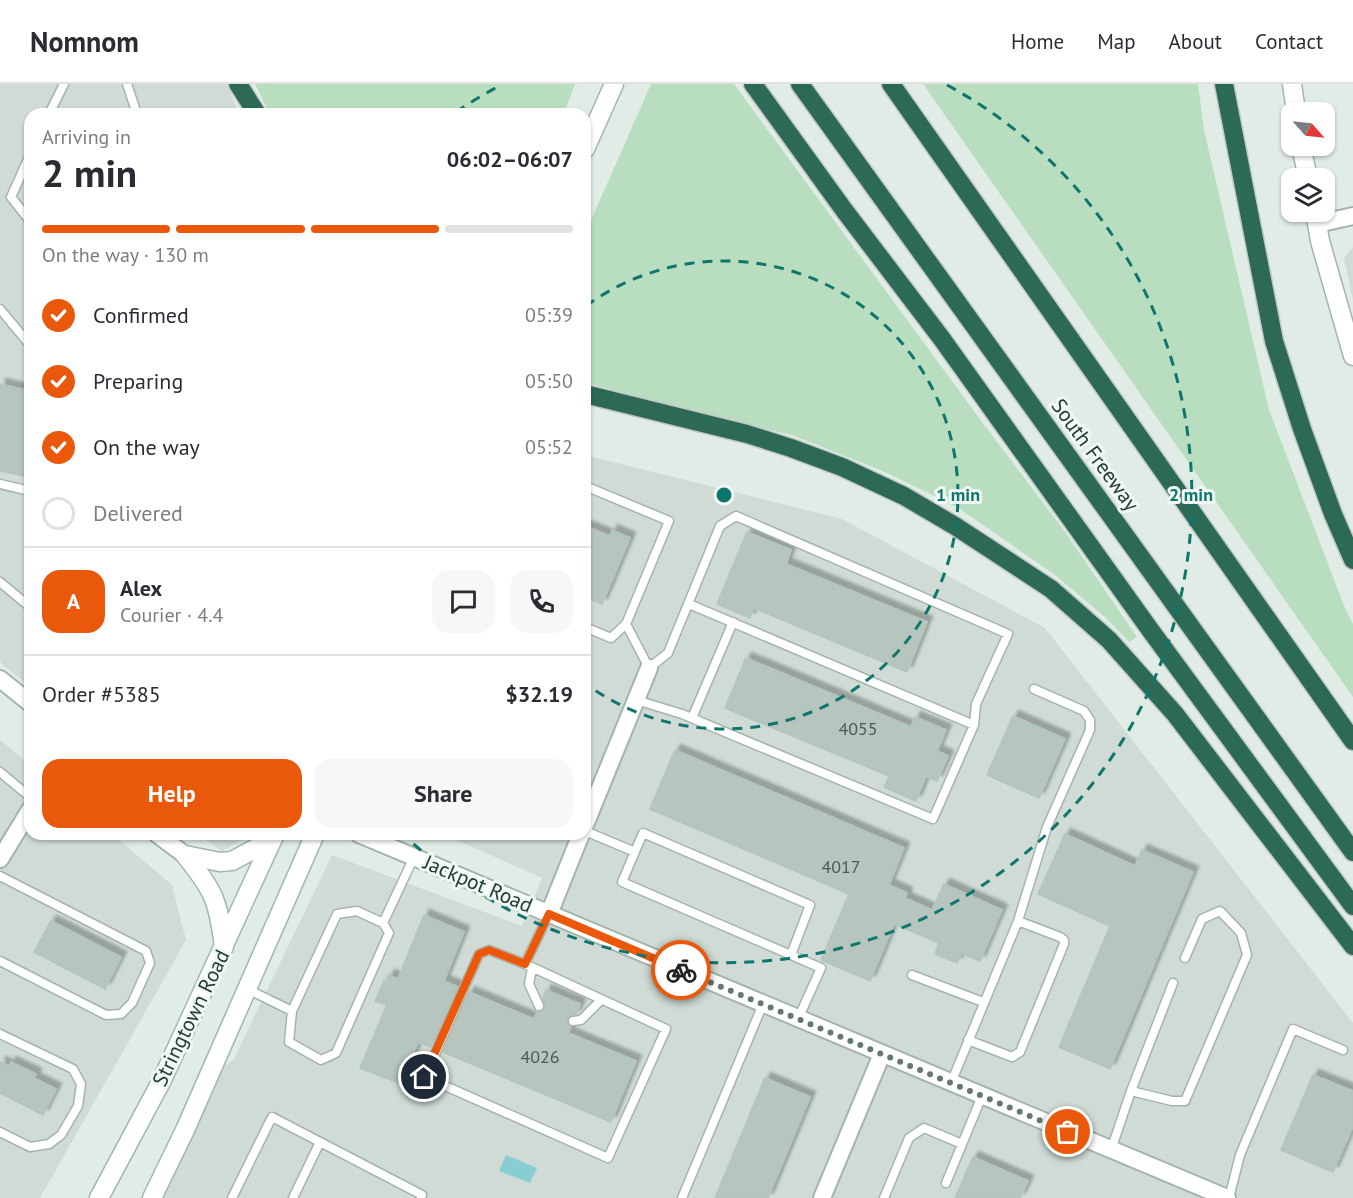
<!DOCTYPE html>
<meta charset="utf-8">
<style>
body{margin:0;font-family:"PT Sans",sans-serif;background:#f7f7f7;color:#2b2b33;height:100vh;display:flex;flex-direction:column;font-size:22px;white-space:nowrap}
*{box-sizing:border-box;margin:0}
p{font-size:20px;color:#7c7c81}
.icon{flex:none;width:33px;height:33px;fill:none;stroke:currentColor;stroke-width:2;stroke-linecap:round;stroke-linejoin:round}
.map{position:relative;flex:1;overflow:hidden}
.panel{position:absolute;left:24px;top:24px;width:567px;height:732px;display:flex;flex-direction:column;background:#fff;border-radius:18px;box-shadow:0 2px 4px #0004}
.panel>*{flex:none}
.needle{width:39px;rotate:117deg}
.tools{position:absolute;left:1281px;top:18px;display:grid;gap:12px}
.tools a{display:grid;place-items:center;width:54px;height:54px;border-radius:12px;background:#fff;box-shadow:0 2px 4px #0004;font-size:30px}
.pin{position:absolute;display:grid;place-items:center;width:51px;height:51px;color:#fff;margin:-26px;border:3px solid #fff;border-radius:50%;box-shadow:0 2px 6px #0007}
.courier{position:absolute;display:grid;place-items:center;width:60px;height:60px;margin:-30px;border:4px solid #ea580c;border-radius:50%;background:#fff;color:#222;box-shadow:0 2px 8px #0007}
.overview em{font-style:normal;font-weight:700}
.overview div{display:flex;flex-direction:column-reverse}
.overview{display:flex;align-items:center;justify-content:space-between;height:102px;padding:0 18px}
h1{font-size:39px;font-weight:700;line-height:45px}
.bar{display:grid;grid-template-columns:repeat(4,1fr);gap:9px 6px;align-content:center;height:72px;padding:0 18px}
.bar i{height:8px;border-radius:4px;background:#e1e1e2}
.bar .on{background:#ea580c}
.bar p{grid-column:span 4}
.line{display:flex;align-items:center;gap:15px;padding:0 18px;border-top:2px solid #e1e1e2}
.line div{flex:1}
.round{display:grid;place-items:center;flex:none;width:63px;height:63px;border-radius:18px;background:#f7f7f7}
ol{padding:0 18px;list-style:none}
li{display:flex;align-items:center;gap:18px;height:66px}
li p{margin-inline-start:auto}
li .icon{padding:6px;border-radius:50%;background:#ea580c;color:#fff;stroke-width:4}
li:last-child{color:#7c7c81}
li i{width:33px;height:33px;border:3px solid #e1e1e2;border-radius:50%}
.action{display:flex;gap:12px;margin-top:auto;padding:12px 18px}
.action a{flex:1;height:69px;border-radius:18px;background:#ea580c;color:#fff;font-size:24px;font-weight:700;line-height:69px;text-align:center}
.action a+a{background:#f7f7f7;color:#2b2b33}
header{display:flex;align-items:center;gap:36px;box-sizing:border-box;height:84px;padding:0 30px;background:#fff;border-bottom:2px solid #e1e1e2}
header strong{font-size:28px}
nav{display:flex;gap:33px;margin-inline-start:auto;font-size:21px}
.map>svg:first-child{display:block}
.built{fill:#cfdbd4}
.green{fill:#b9ddbf}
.water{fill:#87cdd2}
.building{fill:#b6c6be;stroke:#b3c5bc;stroke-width:1.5;filter:url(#shadow)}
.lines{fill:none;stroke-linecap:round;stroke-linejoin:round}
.service-casing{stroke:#a4b4ac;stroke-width:11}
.minor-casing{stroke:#a4b4ac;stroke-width:20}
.tertiary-casing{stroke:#a4b4ac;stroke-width:21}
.secondary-casing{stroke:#9fb7ac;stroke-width:21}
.motorway-casing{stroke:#c1c8c6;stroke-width:21}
.service{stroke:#fff;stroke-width:8}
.minor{stroke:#fff;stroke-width:16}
.tertiary{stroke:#fff;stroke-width:18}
.secondary{stroke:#fff;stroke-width:18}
.motorway{stroke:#2c6957;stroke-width:18}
.done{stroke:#647a71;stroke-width:6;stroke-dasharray:0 10.8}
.route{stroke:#ea580c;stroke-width:8}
.ring{fill:none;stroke:#0f766e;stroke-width:3;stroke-dasharray:10 8}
.labels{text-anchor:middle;stroke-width:6;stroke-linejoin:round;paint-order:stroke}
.number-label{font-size:18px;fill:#465e55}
.street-label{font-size:21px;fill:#213c32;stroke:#f1f8f4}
.centre{fill:#0f766e;stroke:#f1f8f4;stroke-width:3}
.ring-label{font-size:18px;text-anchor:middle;font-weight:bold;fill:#0f766e;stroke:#f1f8f4;stroke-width:6;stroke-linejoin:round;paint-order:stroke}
</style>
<header>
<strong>Nomnom</strong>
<nav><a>Home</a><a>Map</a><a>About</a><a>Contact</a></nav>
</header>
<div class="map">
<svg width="1353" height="1114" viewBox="0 0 1353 1114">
<defs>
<filter id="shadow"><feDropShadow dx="5.5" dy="-5.5" stdDeviation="1.5" flood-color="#0004"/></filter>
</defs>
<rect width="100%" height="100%" fill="#e1ece6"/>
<path class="built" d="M0,0H227L239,30H30V603L0,578Z
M1353,163V216L1344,174Z
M585,371L842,435L1045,544L1353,939V1114H163L193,1053L222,984L234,975L332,771L522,842L542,794L443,750H585Z
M0,656L30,681V750H112L172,801L186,856L40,1114H0Z
M198,750H253L222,767Z"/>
<path class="green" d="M255,0H575L564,30H270Z
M651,0H734L979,334L1063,445L1137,553L1129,558L1105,533L1055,491L957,423L885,388L792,351L688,327L585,298V150Z
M923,0H1198L1204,46L1269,326L1345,524L1353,540V613Z"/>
<path class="water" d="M506,1071L537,1084L530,1099L499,1087Z"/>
<path class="building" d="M0,300L30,307V393L0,387Z
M585,442L610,452L612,446L630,454L602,520L585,513Z
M747,448L791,466L786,480L927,538L907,588L754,524L750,534L717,520Z
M746,574L911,643L915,633L946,646L937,667L948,672L937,697L926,692L916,717L884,703L889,692L725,624Z
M1013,632L1065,655L1039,714L987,691Z
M675,666L904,764L889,801L907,809L905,814L932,826L944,800L1002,826L980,877L961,869L957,879L935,870L939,859L894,840L870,897L821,876L849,810L650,725Z
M1065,750L1135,782L1142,766L1193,788L1110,985L1059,963L1110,842L1038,810Z
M424,831L464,848L444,897L458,903L431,963L418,958L401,1000L360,984L387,921L375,917L384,897L386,898L389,891L398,895Z
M51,837L121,873L105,905L34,868Z
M546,906L580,920L576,930L567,934V938L571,943L568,949L636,977L611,1038L443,968L469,908L534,935L537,928L544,925L543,914Z
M0,978L9,982L11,978L36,990L34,994L56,1005L43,1031L0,1009Z
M1313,991L1353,1007V1042L1333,1088L1281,1066Z
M765,994L810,1013L768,1114H715Z
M973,1073L1028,1097L1020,1114H955Z"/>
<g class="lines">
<g class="service-casing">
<path id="service" d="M127,0L137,30
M49,30L64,0
M30,71L11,113L30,137
M0,225L30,261
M0,400L30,407
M585,402L669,437L626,540L611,554L585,543
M0,498L30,523
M689,520L974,641
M626,540L649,584L668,569L720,442L736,432L1008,550L976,620L974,641L933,735L682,630L636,616
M692,634L733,538
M0,688L30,713
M585,747L635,768
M0,792L146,867L150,879L132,919L121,930L106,931L0,877
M383,839L414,773
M791,871L810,821L643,749L622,798L821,884L798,935
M525,880L489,866L479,870L425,993L608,1074L666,945L525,880L549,830
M532,884L529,900L539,922
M912,891L983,918
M247,905L292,927L337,830L357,827L383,839L389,849L336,969L321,976L289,958L292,927
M573,937L581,936L601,916
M0,950L73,985L81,1000L78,1022L61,1051L49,1060L30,1063L0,1048
M968,956L1012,973L1020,968L1064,860V856L1060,853L1018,837
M951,999L1018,837L1047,743L1090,646V636L1084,627L1034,605
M1131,1007L1172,1017H1185L1247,871L1241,849L1220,827L1202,835L1185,874
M1111,1066L1131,1007L1173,899
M946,1099L982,1012
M232,1114L272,1033L422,1111L421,1114
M293,1114L320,1058
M682,1114L763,920
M884,1114L909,1054L924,1044L962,1060
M1229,1114L1240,1071L1293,945L1343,966"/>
</g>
<g class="minor-casing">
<path id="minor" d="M1317,140L1353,132
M0,595L30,619
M585,741L649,584
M157,750L185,771
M359,750L1227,1114
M0,775L30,726
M549,830L581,750
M822,1114L882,970"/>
</g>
<g class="tertiary-casing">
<path id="tertiary" d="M1292,0L1296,28
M1301,62L1308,94
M1315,128L1320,157L1353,272"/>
</g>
<g class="secondary-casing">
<path id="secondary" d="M585,65L614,0
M185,771C215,808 218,817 224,863
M185,771L220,778L232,777L273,755
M99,1114L162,996L275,750
M152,1114L185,1046L315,750"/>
</g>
<g class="motorway-casing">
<path id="motorway" d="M238,0L257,30
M753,0L844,126L942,255L1151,547L1353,822
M800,0L1353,768
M891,0L1353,657
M1224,0L1274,257L1302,345L1333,430L1353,476
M585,310L747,350L791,364L842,383L904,412L955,442L1051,505L1109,556L1175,630L1353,862"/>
</g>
<use href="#service" class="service"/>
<use href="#minor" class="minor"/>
<use href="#tertiary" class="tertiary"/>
<use href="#secondary" class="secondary"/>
<use href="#motorway" class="motorway"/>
</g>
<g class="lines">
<path class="done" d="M681,886L1068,1048"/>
<path class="route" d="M424,993L479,870L489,866L525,880L549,830L681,886"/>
</g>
<g class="ring">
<path d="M586 222A234 234 0 1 1 586 600"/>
<path d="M456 28A467 467 0 0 1 501 1M947 1A467 467 0 1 1 406 753"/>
</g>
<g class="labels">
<g class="number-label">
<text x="858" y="651">4055</text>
<text x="841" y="789">4017</text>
<text x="540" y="979">4026</text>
</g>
<g class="street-label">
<text transform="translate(1095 371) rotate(54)" y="7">South Freeway</text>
<text transform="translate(478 800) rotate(23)" y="7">Jackpot Road</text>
<text transform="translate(191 934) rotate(-64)" y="7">Stringtown Road</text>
</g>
</g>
<circle cx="724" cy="411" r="9" class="centre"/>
<g class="ring-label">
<text x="958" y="417">1 min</text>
<text x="1191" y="417">2 min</text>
</g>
</svg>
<div class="tools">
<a><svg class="needle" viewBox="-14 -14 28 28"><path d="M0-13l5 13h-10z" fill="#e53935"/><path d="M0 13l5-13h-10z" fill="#7c7c81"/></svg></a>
<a><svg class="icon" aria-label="layers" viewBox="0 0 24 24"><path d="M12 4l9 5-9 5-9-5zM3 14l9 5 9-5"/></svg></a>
</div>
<div class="pin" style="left:1068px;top:1048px;background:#ea580c"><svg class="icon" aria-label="bag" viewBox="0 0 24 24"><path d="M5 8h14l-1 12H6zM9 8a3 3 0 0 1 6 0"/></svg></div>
<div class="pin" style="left:424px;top:993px;background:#1f2937"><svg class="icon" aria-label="home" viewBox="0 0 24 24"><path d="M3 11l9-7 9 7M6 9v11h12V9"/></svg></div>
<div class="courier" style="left:681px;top:886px"><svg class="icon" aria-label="bike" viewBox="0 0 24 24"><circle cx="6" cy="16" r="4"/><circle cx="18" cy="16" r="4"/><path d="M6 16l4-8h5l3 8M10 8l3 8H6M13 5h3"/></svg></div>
<section class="panel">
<div class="overview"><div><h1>2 min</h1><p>Arriving in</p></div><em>06:02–06:07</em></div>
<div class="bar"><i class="on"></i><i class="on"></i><i class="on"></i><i></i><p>On the way · 130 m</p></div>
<ol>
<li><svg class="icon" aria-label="check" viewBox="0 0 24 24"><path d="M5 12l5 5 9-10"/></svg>Confirmed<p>05:39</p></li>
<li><svg class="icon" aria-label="check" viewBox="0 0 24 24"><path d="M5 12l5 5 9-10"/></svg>Preparing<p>05:50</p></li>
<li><svg class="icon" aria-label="check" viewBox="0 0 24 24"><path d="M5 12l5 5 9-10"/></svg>On the way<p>05:52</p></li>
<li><i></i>Delivered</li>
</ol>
<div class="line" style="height:108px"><b class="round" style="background:#ea580c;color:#fff">A</b><div><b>Alex</b><p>Courier · 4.4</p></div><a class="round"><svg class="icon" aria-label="chat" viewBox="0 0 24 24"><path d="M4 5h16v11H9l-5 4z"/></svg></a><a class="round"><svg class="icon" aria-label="phone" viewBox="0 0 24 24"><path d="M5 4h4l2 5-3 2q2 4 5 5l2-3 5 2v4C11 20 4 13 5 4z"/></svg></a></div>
<div class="line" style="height:78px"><div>Order #5385</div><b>$32.19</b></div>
<div class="action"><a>Help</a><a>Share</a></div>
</section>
</div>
